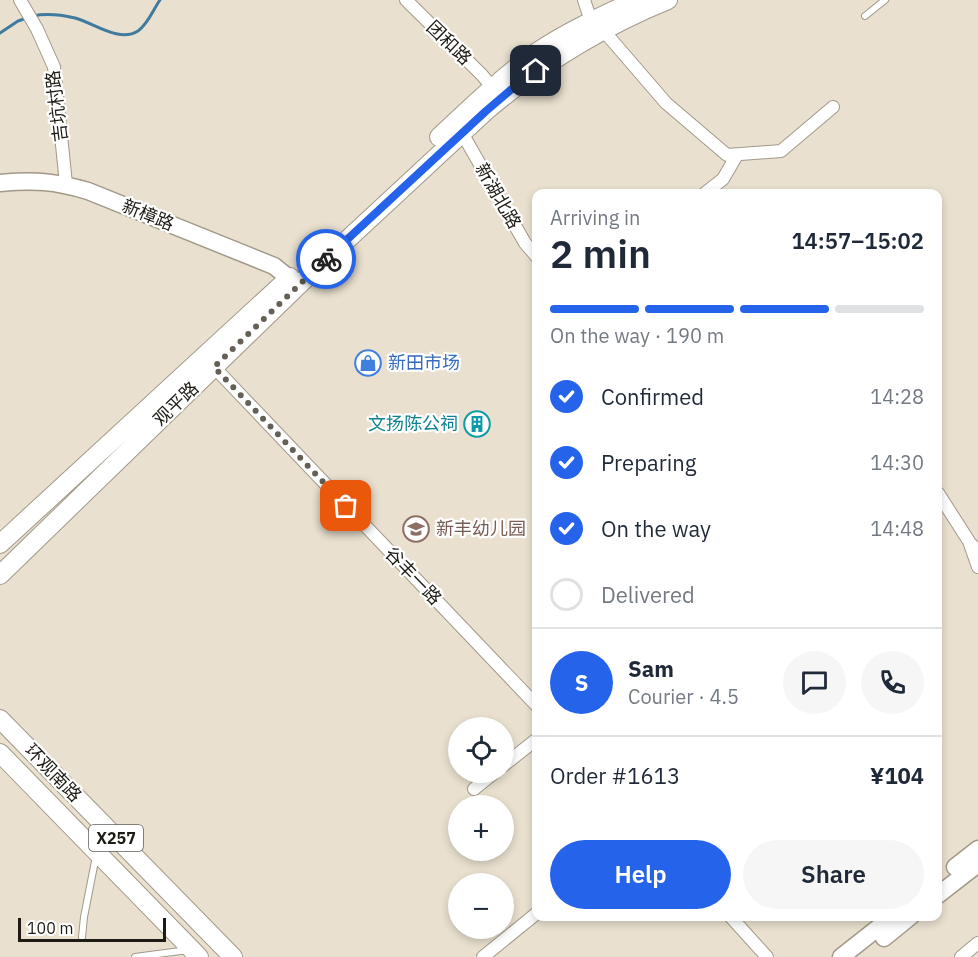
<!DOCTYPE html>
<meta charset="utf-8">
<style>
body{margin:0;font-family:"IBM Plex Sans","Noto Sans SC",sans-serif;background:#f6f6f7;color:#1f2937;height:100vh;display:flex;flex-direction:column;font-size:22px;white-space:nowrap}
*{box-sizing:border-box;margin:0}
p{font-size:20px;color:#747a83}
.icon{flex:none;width:33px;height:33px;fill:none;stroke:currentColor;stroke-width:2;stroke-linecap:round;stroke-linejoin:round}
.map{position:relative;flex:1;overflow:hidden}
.side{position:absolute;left:532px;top:189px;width:410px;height:732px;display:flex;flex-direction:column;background:#fff;border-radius:12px;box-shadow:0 3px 9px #0003}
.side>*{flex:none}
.tools{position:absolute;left:448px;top:717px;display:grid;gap:12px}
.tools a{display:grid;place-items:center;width:66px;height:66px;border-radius:50%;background:#fff;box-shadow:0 3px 9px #0003;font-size:30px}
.scale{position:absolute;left:18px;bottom:15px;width:148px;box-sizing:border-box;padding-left:6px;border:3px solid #1e1b14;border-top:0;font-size:16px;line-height:21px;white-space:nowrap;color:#1e1b14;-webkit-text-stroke:4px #fff;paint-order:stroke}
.pin{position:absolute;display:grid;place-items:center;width:51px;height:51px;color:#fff;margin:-26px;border-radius:12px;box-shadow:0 3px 9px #0006}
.courier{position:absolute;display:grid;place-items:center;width:60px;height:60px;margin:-30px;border:4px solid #2563eb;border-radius:50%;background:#fff;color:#222;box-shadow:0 2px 8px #0007}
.headline em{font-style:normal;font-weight:600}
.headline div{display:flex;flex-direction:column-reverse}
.headline{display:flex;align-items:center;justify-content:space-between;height:102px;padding:0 18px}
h1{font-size:39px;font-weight:600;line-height:45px}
.bar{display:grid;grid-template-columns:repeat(4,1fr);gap:9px 6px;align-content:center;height:72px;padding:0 18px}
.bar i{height:8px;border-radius:4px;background:#e0e1e3}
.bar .active{background:#2563eb}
.bar p{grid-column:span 4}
.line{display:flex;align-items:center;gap:15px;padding:0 18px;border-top:2px solid #e0e1e3}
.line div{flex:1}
.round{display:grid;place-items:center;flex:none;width:63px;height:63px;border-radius:32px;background:#f6f6f7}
ol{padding:0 18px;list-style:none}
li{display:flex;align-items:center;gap:18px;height:66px}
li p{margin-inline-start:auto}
li .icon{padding:6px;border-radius:50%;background:#2563eb;color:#fff;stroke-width:4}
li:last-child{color:#747a83}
li i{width:33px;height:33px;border:3px solid #e0e1e3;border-radius:50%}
.primary-button{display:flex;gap:12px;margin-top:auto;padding:12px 18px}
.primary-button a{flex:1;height:69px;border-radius:36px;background:#2563eb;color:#fff;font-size:24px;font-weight:600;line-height:69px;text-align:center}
.primary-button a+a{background:#f6f6f7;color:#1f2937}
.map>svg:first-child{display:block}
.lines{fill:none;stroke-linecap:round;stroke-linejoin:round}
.stream{stroke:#3f7a9f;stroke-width:3}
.lane-casing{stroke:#a29989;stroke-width:8}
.street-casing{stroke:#a29989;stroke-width:14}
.secondary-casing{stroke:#a29989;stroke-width:19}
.primary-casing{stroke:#a29989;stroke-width:20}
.lane{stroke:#fff;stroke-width:6}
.street{stroke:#fff;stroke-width:12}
.secondary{stroke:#fff;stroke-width:16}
.primary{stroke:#fff;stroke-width:18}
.done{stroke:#656055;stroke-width:6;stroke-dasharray:0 10.8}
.route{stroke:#2563eb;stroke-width:8}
.labels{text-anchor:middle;stroke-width:4.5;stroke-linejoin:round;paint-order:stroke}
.shield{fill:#fff;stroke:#625f5a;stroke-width:1.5}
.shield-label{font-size:16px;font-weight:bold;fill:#1e1b14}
.street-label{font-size:18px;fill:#1e1b14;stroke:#fff}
.shop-label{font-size:18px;fill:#366cbe;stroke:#fff;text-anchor:start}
.culture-label{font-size:18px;fill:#0d838f;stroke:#fff;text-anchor:end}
.education-label{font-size:18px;fill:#785e54;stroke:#fff;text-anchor:start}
</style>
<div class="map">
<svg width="978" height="957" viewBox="0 0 978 957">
<rect width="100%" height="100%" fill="#e9e0cf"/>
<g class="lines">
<path class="stream" d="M33,16C47,13 62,15 75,18C94,23 119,43 138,31C148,24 153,10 160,0
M0,33L18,21L27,18"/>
<g class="lane-casing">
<path id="lane" d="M865,16L885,0
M82,937L84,917L96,856
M135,957L188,950"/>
</g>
<g class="street-casing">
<path id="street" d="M20,0L37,29L54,67L66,184
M406,0L482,75L492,87
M584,0L591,21
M603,30L666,103L727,155L781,151L833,107
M462,133L525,243L537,257
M704,194L723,179L737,155
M214,367L537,706
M938,493L970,543L978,551
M970,544L978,567
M504,765L537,739
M474,789L495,772
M730,916L767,957
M483,957L537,913
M961,957L978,943"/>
</g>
<g class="secondary-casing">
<path id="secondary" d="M0,183C35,180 54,181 88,191L274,266L289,278
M955,867L978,849
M938,895L978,864
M884,938L911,916
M841,957L893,916"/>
</g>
<g class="primary-casing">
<path id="primary" d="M439,137C471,107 502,77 537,52C568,31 602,16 636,0
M0,544L290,277
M0,575L306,278L486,111C541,64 602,27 668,0
M0,719L233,957
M0,753L199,957"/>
</g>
<use href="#lane" class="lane"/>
<use href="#street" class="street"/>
<use href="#secondary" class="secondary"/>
<use href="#primary" class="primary"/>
</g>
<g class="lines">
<path class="done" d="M326,259L214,367L346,506"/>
<path class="route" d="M326,259L486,111L513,88L536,71"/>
</g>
<defs>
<g id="shop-ring" transform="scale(1.35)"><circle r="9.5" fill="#fff" stroke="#3f7fe0" stroke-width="1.5"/><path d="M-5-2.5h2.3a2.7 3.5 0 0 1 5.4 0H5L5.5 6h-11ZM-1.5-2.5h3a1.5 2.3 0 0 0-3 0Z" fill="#3f7fe0"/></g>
<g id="building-ring" transform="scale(1.35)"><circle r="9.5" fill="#fff" stroke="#0f9aa8" stroke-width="1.5"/><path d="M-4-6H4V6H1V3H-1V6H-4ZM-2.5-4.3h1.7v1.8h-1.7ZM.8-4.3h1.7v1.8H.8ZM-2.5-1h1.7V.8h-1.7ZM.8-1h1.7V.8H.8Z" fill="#0f9aa8"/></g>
<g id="school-ring" transform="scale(1.35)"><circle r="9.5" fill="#fff" stroke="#8d6e63" stroke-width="1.5"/><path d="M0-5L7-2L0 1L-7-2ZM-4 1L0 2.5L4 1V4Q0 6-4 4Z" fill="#8d6e63"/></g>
</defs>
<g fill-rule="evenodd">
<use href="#shop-ring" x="368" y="363"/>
<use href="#building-ring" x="477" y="424"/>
<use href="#school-ring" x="416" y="529"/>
</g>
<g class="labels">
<rect class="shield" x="89" y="825" width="54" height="26" rx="4.5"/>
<g class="shield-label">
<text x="116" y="844">X257</text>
</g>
<g class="street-label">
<text transform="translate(449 43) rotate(44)" y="6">团和路</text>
<text transform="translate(57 106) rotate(-97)" y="6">吉坑村路</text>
<text transform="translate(498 196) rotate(60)" y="6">新湖北路</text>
<text transform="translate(148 215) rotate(22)" y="6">新樟路</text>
<text transform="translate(176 404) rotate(-44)" y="6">观平路</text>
<text transform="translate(413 576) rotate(46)" y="6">谷丰一路</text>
<text transform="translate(53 773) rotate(46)" y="6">环观南路</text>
</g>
<g class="shop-label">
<text x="388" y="369">新田市场</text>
</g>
<g class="culture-label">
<text x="458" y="430">文扬陈公祠</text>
</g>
<g class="education-label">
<text x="436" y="535">新丰幼儿园</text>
</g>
</g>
</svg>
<div class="tools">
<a><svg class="icon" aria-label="locate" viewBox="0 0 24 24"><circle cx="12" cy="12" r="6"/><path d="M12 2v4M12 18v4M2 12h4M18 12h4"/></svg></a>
<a>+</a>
<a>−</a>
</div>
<div class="scale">100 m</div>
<div class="pin" style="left:346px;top:506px;background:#ea580c"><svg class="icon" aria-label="bag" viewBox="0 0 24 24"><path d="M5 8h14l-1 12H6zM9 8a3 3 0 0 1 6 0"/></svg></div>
<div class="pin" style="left:536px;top:71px;background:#1f2937"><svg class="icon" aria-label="home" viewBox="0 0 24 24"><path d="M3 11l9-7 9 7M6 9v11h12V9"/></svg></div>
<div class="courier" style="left:326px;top:259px"><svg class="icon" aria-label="bike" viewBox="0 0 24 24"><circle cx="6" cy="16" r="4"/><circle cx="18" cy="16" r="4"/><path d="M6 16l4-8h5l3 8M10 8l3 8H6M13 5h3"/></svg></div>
<section class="side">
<div class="headline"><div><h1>2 min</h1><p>Arriving in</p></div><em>14:57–15:02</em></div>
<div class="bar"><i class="active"></i><i class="active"></i><i class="active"></i><i></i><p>On the way · 190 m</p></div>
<ol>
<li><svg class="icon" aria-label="check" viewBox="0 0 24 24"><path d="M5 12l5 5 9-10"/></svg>Confirmed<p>14:28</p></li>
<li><svg class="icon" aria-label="check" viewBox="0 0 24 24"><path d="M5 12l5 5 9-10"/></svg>Preparing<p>14:30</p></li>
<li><svg class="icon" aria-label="check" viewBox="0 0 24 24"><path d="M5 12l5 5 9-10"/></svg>On the way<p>14:48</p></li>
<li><i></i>Delivered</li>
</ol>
<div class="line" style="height:108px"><b class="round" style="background:#2563eb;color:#fff">S</b><div><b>Sam</b><p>Courier · 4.5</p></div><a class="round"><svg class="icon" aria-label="chat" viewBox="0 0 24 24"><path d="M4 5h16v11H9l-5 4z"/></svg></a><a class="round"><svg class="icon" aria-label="phone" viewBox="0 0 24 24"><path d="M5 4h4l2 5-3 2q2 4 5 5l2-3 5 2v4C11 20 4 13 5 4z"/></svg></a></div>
<div class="line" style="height:78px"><div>Order #1613</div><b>¥104</b></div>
<div class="primary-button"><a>Help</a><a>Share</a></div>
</section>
</div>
